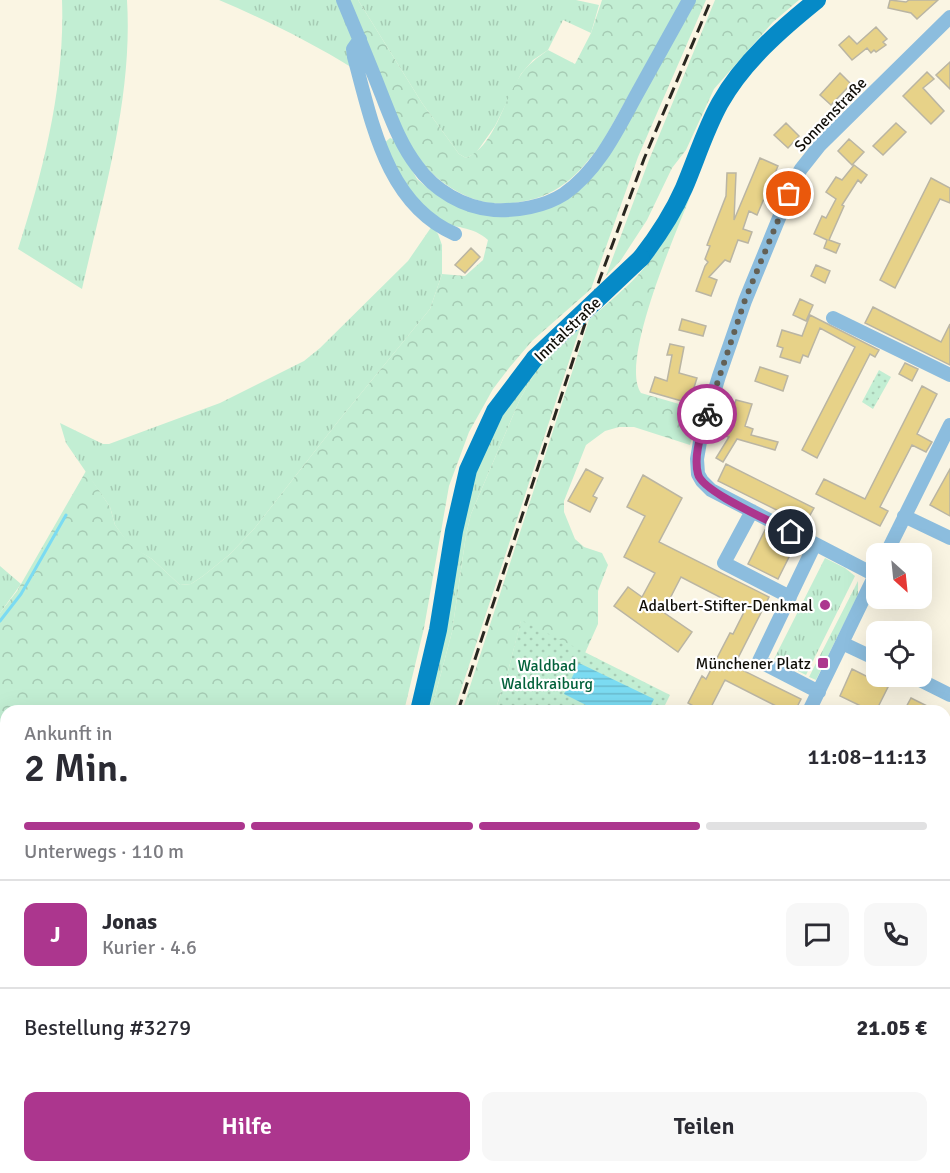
<!DOCTYPE html>
<html lang="de">
<meta charset="utf-8">
<style>
body{margin:0;font-family:Signika,sans-serif;background:#f7f7f7;color:#2b2b33;height:100vh;display:flex;flex-direction:column;font-size:22px;white-space:nowrap}
*{box-sizing:border-box;margin:0}
p{font-size:20px;color:#7c7c81}
.icon{flex:none;width:33px;height:33px;fill:none;stroke:currentColor;stroke-width:2;stroke-linecap:round;stroke-linejoin:round}
.map{position:relative;flex:1;overflow:hidden}
.drawer{position:absolute;left:0px;top:705px;width:951px;height:468px;display:flex;flex-direction:column;background:#fff;border-radius:18px 18px 0 0;box-shadow:0 6px 24px #0002}
.drawer>*{flex:none}
.needle{width:39px;rotate:153deg}
.tools{position:absolute;left:866px;top:543px;display:grid;gap:12px}
.tools a{display:grid;place-items:center;width:66px;height:66px;border-radius:12px;background:#fff;box-shadow:0 6px 24px #0002;font-size:30px}
.pin{position:absolute;display:grid;place-items:center;width:51px;height:51px;color:#fff;margin:-26px;border:3px solid #fff;border-radius:50%;box-shadow:0 2px 6px #0007}
.courier{position:absolute;display:grid;place-items:center;width:60px;height:60px;margin:-30px;border:4px solid #ac368e;border-radius:50%;background:#fff;color:#222;box-shadow:0 2px 8px #0007}
.head em{font-style:normal;font-weight:600}
.head div{display:flex;flex-direction:column-reverse}
.head{display:flex;align-items:center;justify-content:space-between;height:102px;padding:0 24px}
h1{font-size:39px;font-weight:600;line-height:45px}
.bar{display:grid;grid-template-columns:repeat(4,1fr);gap:9px 6px;align-content:center;height:72px;padding:0 24px}
.bar i{height:8px;border-radius:4px;background:#e1e1e2}
.bar .active{background:#ac368e}
.bar p{grid-column:span 4}
.line{display:flex;align-items:center;gap:15px;padding:0 24px;border-top:2px solid #e1e1e2}
.line div{flex:1}
.round{display:grid;place-items:center;flex:none;width:63px;height:63px;border-radius:12px;background:#f7f7f7}
.button{display:flex;gap:12px;margin-top:auto;padding:12px 24px}
.button a{flex:1;height:69px;border-radius:12px;background:#ac368e;color:#fff;font-size:24px;font-weight:600;line-height:69px;text-align:center}
.button a+a{background:#f7f7f7;color:#2b2b33}
.map>svg:first-child{display:block}
.grass{fill:url(#grass-tufts)}
.forest{fill:url(#forest-crowns)}
.park{fill:url(#park-dots)}
.water{fill:url(#water-rules)}
.lines{fill:none;stroke-linecap:round;stroke-linejoin:round}
.stream{stroke:#7bdbf2;stroke-width:3}
.building{fill:#e7d288;stroke:#bab5a3;stroke-width:1.5}
.minor{stroke:#8cbdde;stroke-width:14}
.major{stroke:#068ac7;stroke-width:18}
.rail{stroke:#292720;stroke-width:3;stroke-dasharray:12 6;stroke-linecap:butt}
.major-bridge{stroke:#068ac7;stroke-width:18}
.done{stroke:#636055;stroke-width:6;stroke-dasharray:0 10.8}
.route{stroke:#ac368e;stroke-width:8}
.poi-dot{fill:#ac368e;stroke:#fff;stroke-width:2}
.labels{text-anchor:middle;stroke-width:4.5;stroke-linejoin:round;paint-order:stroke}
.street-label{font-size:16px;fill:#110f09;stroke:#fff}
.poi-label{font-size:16px;fill:#110f09;stroke:#fff;text-anchor:end}
.park-label{font-size:16px;fill:#03613b;stroke:#fff}
</style>
<div class="map">
<svg width="950" height="1173" viewBox="0 0 950 1173">
<defs>
<pattern id="grass-tufts" width="24" height="20" patternUnits="userSpaceOnUse" patternTransform="scale(1.5)"><rect width="24" height="20" fill="#c2eed3"/><path d="M3 7l-1-3M5 7V3M7 7l1-3M15 17l-1-3M17 17v-4M19 17l1-3" fill="none" stroke="#a6cbb4"/></pattern>
<pattern id="forest-crowns" width="20" height="18" patternUnits="userSpaceOnUse" patternTransform="scale(1.5)"><rect width="20" height="18" fill="#c2eed3"/><path d="M2 6a3 3 0 1 1 6 0M12 15a3 3 0 1 1 6 0" fill="none" stroke="#a6cbb4"/></pattern>
<pattern id="park-dots" width="8" height="8" patternUnits="userSpaceOnUse" patternTransform="scale(1.5)"><rect width="8" height="8" fill="#c2eed3"/><path d="M2 2h.1M6 6h.1" fill="none" stroke="#a6cbb4" stroke-width="1.8" stroke-linecap="round"/></pattern>
<pattern id="water-rules" width="6" height="5" patternUnits="userSpaceOnUse" patternTransform="scale(1.5)"><rect width="6" height="5" fill="#7bdbf2"/><path d="M0 2.5h6" fill="none" stroke="#69bbce"/></pattern>
</defs>
<rect width="100%" height="100%" fill="#faf5e3"/>
<path class="grass" d="M62,0H127C133,98 103,195 82,289L18,249C44,169 65,84 62,0Z
M219,0H338L355,40L354,69C311,42 266,20 219,0Z
M358,0H576L599,5L591,33L563,20L548,50L533,60L521,74L495,126L476,153L466,158L459,154L422,103Z
M432,226L438,234L442,245V274L430,309L340,419L254,529L229,555L203,576L191,584L180,585L152,559L130,546L115,525L110,507L66,443L60,423L103,444H109L220,403L304,361L320,348L408,261Z
M538,367L520,399L471,514L466,535L452,632L431,711H426L460,531L476,471L502,414Z
M825,558L845,568L855,576L806,675L774,659Z
M0,566L21,584L0,613Z
M858,581V595L816,680L809,677Z"/>
<path class="forest" d="M349,0H358L422,103L459,154L466,158C495,146 503,101 520,76C527,65 537,58 548,50L575,64L591,33L602,0H682L603,141C578,176 557,198 513,203C494,205 477,202 460,193C414,169 402,130 384,84C372,56 361,28 349,0Z
M695,0H706L638,157L591,289L532,341L509,368L493,389L469,432L449,486L424,628L404,711H6V1167H250L248,1173H0V613L17,591L86,471L110,507L115,525L130,545L152,559L180,585L191,584L203,576L229,555L254,529L340,419L430,309L442,274L465,276L483,260L488,240C473,226 454,228 436,221C419,214 392,162 382,145L390,138L395,140L417,179L430,190L461,207L564,200Z
M715,0H799L773,22L714,89L686,150L672,168L647,220L621,260L606,276L649,160Z
M690,197C676,233 619,362 641,393L700,410L690,445L634,427H619L605,431L586,445L564,501V512L575,539L584,547L602,553L608,565L598,591V624L585,653L521,621L507,675L495,711H462L589,320C605,305 623,291 638,275C659,252 675,224 690,197Z
M580,328L454,711H431L452,632L466,535L471,514L520,399L538,367Z
M758,1167H880L877,1173H754Z"/>
<path class="park" d="M879,370L891,377L873,409L862,402Z
M521,620L670,695L662,711H495L507,675Z"/>
<path class="water" d="M579,663L654,699L648,711H598L564,694Z"/>
<g class="lines">
<path class="stream" d="M0,621L21,594L66,515"/>
</g>
<path class="building" d="M890,0L906,2L909,0H938L917,19L911,13L888,8Z
M876,27L887,39L883,42L886,45L876,52L874,50L871,53L867,48L852,60L839,45L849,36L857,44Z
M950,62V89L936,75Z
M927,72L934,79L923,88L944,111L931,124L903,96Z
M840,73L851,84L831,105L820,95Z
M786,123L799,136L788,148L774,135Z
M896,123L906,132L883,155L873,146Z
M849,139L864,152L852,165L838,151Z
M760,158L778,166L757,215L749,211L743,229L752,232L748,243L738,240L730,262L725,260L709,277L717,280L711,296L696,291L705,266L708,262L705,259L710,246L707,245L726,196L727,173H736L734,220Z
M854,165L867,175L861,183L858,180L842,205L844,206L829,240L840,244L836,253L824,248L827,240L814,234L822,216L826,218L836,199L826,192L836,177L842,180Z
M931,178L950,188V203L940,199L895,288L880,280Z
M471,248L480,257L465,273L455,265Z
M816,265L830,271L825,283L811,276Z
M800,299L813,305L806,321L793,315Z
M873,307L941,342L950,324V365L865,323Z
M810,315L879,350L875,357L870,354L817,458L802,450L855,347L820,328L808,357L803,355L800,363L780,357L783,348L777,346L782,330L802,336Z
M682,319L706,326L703,336L679,330Z
M670,344L684,347L679,373L697,378L689,403L650,392L655,377L667,381L672,355H667Z
M905,363L918,369L912,381L899,374Z
M760,367L788,376L783,391L755,381Z
M922,386L937,394L917,434L932,442L926,452L912,445L880,507L888,511L880,526L816,494L824,479L865,499Z
M736,400L752,404L745,426L753,429L751,435L778,442L775,450L737,439L723,462L716,458L729,437L716,434L718,426L727,428Z
M726,464L814,508L805,524L718,481Z
M586,469L603,478L593,496L597,498L590,512L568,501Z
M950,469V516L930,505Z
M643,475L682,498L659,542L769,597L734,666L801,699L795,711H786L725,680L709,711H702L688,703L702,676L706,679L730,633L733,634L745,610L681,577L663,612L692,632L678,652L614,606L628,587L642,597L655,573L624,557L645,516L627,507Z
M765,530L795,545L778,579L748,564Z
M852,669L888,687L876,711H871L840,696Z
M911,698L937,711H904Z"/>
<g class="lines">
<path class="minor" d="M343,0C356,31 369,62 381,93C391,118 400,144 417,166C434,190 464,208 494,210C517,211 544,207 564,194C599,170 618,128 638,92C655,61 672,31 689,0
M360,39L353,49L354,57C372,122 386,204 455,234
M833,318L950,375
M752,511L724,563L790,597
M904,516L950,538
M815,544L759,661L819,692
M886,554L950,425
M875,575L711,490L702,481L698,474L697,459L701,436L719,376L745,301L795,179L801,169L820,145L950,17
M842,643L876,659
M912,676L950,695
M809,711L876,573
M945,955L950,956
M429,1167L435,1173
M544,1173L551,1167"/>
<path class="major" d="M641,258C658,236 673,213 684,188C696,160 705,130 720,103C743,62 781,29 817,0
M419,711L438,630L454,531L468,470L495,411L535,358
M267,1173L270,1167"/>
<path class="rail" d="M458,711L599,281L644,159L711,0
M945,885L950,878
M308,1173L310,1167
M749,1173L753,1167"/>
<path class="major-bridge" d="M535,358L641,258"/>
</g>
<g class="lines">
<path class="done" d="M707,414L745,300L789,194"/>
<path class="route" d="M707,414C702,432 693,455 698,474C702,492 773,522 791,532"/>
</g>
<g class="poi-dot">
<circle cx="825" cy="605" r="6"/>
<rect x="817" y="657" width="12" height="12" rx="3"/>
</g>
<g class="labels">
<g class="street-label">
<text transform="translate(830 114) rotate(-46)" y="6">Sonnenstraße</text>
<text transform="translate(567 329) rotate(-44)" y="6">Inntalstraße</text>
</g>
<g class="poi-label">
<text x="813" y="611">Adalbert-Stifter-Denkmal</text>
<text x="811" y="669">Münchener Platz</text>
</g>
<g class="park-label">
<text x="547" y="671">Waldbad<tspan x="547" dy="18">Waldkraiburg</tspan></text>
</g>
</g>
</svg>
<div class="tools">
<a><svg class="needle" viewBox="-14 -14 28 28"><path d="M0-13l5 13h-10z" fill="#e53935"/><path d="M0 13l5-13h-10z" fill="#7c7c81"/></svg></a>
<a><svg class="icon" aria-label="locate" viewBox="0 0 24 24"><circle cx="12" cy="12" r="6"/><path d="M12 2v4M12 18v4M2 12h4M18 12h4"/></svg></a>
</div>
<div class="pin" style="left:789px;top:194px;background:#ea580c"><svg class="icon" aria-label="bag" viewBox="0 0 24 24"><path d="M5 8h14l-1 12H6zM9 8a3 3 0 0 1 6 0"/></svg></div>
<div class="pin" style="left:791px;top:532px;background:#1f2937"><svg class="icon" aria-label="home" viewBox="0 0 24 24"><path d="M3 11l9-7 9 7M6 9v11h12V9"/></svg></div>
<div class="courier" style="left:707px;top:414px"><svg class="icon" aria-label="bike" viewBox="0 0 24 24"><circle cx="6" cy="16" r="4"/><circle cx="18" cy="16" r="4"/><path d="M6 16l4-8h5l3 8M10 8l3 8H6M13 5h3"/></svg></div>
<section class="drawer">
<div class="head"><div><h1>2 Min.</h1><p>Ankunft in</p></div><em>11:08–11:13</em></div>
<div class="bar"><i class="active"></i><i class="active"></i><i class="active"></i><i></i><p>Unterwegs · 110 m</p></div>
<div class="line" style="height:108px"><b class="round" style="background:#ac368e;color:#fff">J</b><div><b>Jonas</b><p>Kurier · 4.6</p></div><a class="round"><svg class="icon" aria-label="chat" viewBox="0 0 24 24"><path d="M4 5h16v11H9l-5 4z"/></svg></a><a class="round"><svg class="icon" aria-label="phone" viewBox="0 0 24 24"><path d="M5 4h4l2 5-3 2q2 4 5 5l2-3 5 2v4C11 20 4 13 5 4z"/></svg></a></div>
<div class="line" style="height:78px"><div>Bestellung #3279</div><b>21.05 €</b></div>
<div class="button"><a>Hilfe</a><a>Teilen</a></div>
</section>
</div>
